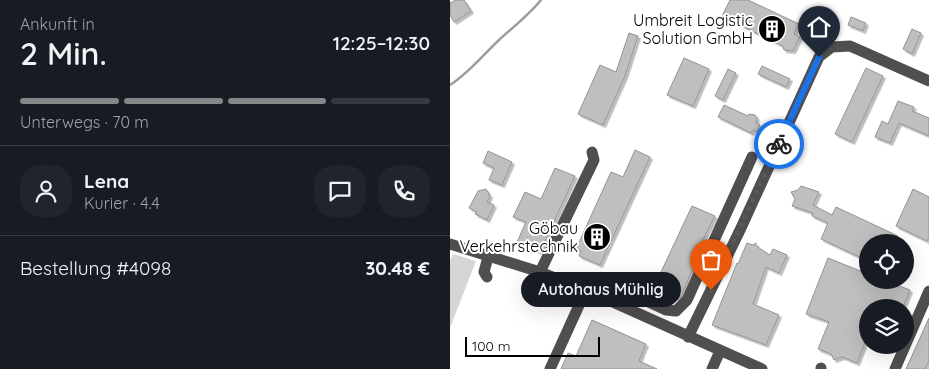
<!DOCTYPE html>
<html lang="de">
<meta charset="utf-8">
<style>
body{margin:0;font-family:Quicksand,sans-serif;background:#20242c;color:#f1f3f6;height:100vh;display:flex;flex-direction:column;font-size:19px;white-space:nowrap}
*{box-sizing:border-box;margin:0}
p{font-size:16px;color:#9ea1a6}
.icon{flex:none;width:28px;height:28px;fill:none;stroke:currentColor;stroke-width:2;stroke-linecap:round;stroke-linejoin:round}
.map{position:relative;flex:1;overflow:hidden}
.sheet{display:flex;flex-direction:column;background:#171b24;width:450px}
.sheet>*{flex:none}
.fabs{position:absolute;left:409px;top:234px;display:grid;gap:10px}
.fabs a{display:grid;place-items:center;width:55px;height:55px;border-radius:50%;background:#171b24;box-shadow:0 5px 20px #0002;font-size:25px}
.scale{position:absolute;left:15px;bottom:12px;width:135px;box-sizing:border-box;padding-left:5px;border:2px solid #000;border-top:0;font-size:14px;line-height:18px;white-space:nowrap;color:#000;-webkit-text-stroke:4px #fff;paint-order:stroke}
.pin{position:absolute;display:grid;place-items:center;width:42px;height:42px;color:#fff;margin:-51px -21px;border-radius:50% 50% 50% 0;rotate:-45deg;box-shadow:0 0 5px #0007}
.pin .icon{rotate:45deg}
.courier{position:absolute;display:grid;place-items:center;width:50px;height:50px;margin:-25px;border:4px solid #1a73e8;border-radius:50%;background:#fff;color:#222;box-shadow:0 1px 6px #0007}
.bubble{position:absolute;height:35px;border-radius:18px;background:#171b24;box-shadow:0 5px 20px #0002;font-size:16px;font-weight:600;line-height:35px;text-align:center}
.overview em{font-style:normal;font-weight:600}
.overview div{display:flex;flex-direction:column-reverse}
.overview{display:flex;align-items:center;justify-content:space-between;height:85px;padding:0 20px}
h1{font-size:32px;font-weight:600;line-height:38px}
.bar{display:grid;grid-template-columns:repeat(4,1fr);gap:8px 5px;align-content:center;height:60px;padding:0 20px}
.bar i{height:6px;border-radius:4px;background:#363941}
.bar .on{background:#858687}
.bar p{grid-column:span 4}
.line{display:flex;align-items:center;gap:12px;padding:0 20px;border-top:1px solid #363941}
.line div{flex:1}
.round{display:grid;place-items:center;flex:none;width:52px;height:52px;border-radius:20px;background:#20242c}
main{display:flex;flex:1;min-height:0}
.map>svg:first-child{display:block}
.green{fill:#d6d6d6}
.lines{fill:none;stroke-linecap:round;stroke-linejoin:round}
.stream{stroke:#9d9d9d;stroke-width:2.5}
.building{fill:#bfbfbf;stroke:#939393;filter:url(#shadow)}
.minor{stroke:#4f4f4f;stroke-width:11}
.done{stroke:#595959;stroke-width:5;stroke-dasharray:0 9}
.route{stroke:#1a73e8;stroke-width:6}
.labels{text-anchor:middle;stroke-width:4;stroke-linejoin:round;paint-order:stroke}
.poi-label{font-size:16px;fill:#000;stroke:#fff;text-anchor:end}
</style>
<main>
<section class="sheet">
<div class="overview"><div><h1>2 Min.</h1><p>Ankunft in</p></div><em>12:25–12:30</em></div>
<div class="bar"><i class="on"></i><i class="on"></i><i class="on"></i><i></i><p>Unterwegs · 70 m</p></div>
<div class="line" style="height:90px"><a class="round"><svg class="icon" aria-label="person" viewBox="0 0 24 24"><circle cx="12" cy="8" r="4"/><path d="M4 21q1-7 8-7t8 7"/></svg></a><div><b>Lena</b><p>Kurier · 4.4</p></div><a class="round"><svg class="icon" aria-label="chat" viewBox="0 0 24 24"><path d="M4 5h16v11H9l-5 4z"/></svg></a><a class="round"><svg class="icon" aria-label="phone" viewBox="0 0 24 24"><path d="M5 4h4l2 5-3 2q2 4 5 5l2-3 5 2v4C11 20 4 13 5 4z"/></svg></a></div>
<div class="line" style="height:65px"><div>Bestellung #4098</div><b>30.48 €</b></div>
</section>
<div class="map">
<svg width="479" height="369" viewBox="0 0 479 369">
<defs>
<filter id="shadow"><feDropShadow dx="2.5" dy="2.5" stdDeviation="0" flood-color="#0004"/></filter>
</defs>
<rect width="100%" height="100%" fill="#fff"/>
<path class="green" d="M3,254L26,261L0,328V260Z"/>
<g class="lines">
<path class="stream" d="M0,85C19,73 32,56 49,40C63,27 79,15 91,0"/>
</g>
<path class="building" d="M6,0H14L21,11L4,22L0,15V3Z
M280,0H298L349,24L344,34L350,37L343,51L334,50L333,46L272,16Z
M401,17L416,23L413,31L398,25Z
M462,29L471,33L462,54L453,49Z
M179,33L188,36L175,76L153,125L128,114L150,65L166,72Z
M234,58L259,69L243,106L217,95Z
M312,66L340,79L336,87L308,74Z
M416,68L433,76L402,142L385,134Z
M278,69L286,73L273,100L265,96Z
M448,101L464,107L462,111L479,118V136L449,123L440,143L425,137L432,121L438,124Z
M274,105L298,116L299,114L305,115L307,118L306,123L310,125L307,132L303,130L301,133L268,117Z
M185,150L200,157L150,265L129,256L131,251L126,249L161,172L173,177Z
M38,151L62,162L52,185L39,180L44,168L33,163Z
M105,168L125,176L90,252L67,242L76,222L63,217L75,192L91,199Z
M351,186L369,192L363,205L382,215L386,207L448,236L444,242H418V261L371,239L378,223L362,216L363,213L342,206L345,199L341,192L348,190Z
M36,189L40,196L37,202L44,205L37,220L25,214L27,212L19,208L28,191Z
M463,189L479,197V237L477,241L446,226Z
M242,206L265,216L250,245L253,246L231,296L228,299L204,287Z
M297,243L303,245L306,243V246L320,255L323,249L337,255L329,273L316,267L303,304L329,315L316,345L262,325L287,263L288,264Z
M378,258L418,274V280H434L460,290L453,308H418V335L407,363L392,357L384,360L381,354L368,349L379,322L356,314Z
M479,318V361L475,369H456Z
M142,320L196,344L189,361L207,369H111L118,353L126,356Z"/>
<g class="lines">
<path class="minor" d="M0,244L90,272L136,290L312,369
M90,272L144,160L142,152
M37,277L34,272L38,257
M166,303L170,294L175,291L216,310L226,311L237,300L302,157
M238,337L291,228L369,57L382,47L400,46L479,81
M100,369L136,290
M262,369L270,351
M371,369V368
M445,369L479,291"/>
</g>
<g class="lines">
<path class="done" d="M261,290L329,144"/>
<path class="route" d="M329,144L369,57"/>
</g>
<defs>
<g id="building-disc" transform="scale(1.4375)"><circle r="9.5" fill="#000" stroke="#fff"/><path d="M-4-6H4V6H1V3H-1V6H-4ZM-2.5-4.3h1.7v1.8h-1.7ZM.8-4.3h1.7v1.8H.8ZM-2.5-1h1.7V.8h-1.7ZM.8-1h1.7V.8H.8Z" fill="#fff"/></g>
</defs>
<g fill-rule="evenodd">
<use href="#building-disc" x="322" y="29"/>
<use href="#building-disc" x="147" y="237"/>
</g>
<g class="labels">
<g class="poi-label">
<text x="303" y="26">Umbreit Logistic<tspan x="303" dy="18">Solution GmbH</tspan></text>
<text x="128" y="234">Göbau<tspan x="128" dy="18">Verkehrstechnik</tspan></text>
</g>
</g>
</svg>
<div class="fabs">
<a><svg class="icon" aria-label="locate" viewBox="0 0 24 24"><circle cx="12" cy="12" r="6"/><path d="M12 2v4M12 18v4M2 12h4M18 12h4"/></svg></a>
<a><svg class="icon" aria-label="layers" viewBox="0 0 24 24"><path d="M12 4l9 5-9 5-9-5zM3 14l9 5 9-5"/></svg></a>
</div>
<div class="scale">100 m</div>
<div class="pin" style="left:261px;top:290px;background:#ea580c"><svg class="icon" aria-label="bag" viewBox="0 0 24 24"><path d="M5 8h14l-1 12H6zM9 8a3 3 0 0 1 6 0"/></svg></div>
<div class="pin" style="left:369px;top:57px;background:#1f2937"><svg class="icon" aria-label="home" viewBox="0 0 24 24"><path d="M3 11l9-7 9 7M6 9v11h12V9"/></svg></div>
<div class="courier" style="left:329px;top:144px"><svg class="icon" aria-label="bike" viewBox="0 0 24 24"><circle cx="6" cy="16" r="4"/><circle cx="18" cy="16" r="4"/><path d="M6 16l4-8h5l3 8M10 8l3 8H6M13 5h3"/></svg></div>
<div class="bubble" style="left:71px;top:272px;width:160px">Autohaus Mühlig</div>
</div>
</main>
